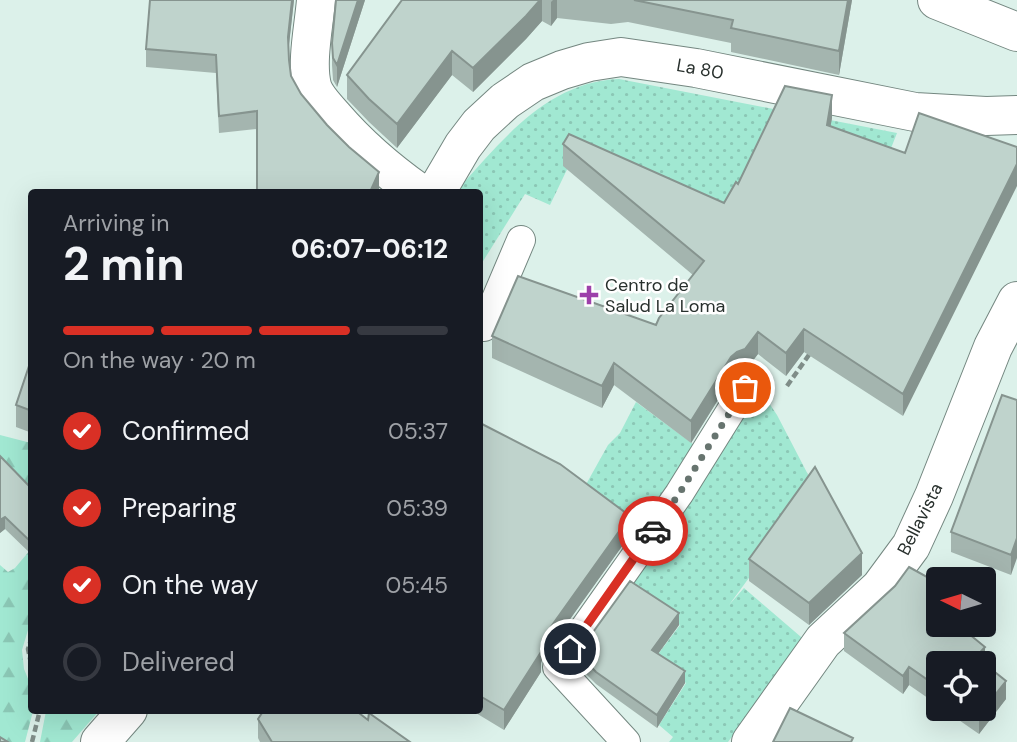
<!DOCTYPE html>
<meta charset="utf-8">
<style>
body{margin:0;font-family:"DM Sans",sans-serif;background:#20242c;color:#f1f3f6;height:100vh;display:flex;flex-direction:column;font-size:26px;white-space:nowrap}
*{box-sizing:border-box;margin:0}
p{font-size:23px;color:#9ea1a6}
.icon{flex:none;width:38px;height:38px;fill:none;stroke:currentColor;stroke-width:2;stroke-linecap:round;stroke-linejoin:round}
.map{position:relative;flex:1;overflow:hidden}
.side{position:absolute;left:28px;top:189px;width:455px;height:525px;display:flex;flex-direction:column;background:#171b24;border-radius:7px;box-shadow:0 7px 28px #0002}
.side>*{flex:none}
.needle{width:46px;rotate:275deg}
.tools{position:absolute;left:926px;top:567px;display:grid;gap:14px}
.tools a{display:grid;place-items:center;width:70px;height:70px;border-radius:7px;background:#171b24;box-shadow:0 7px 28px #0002;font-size:35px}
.pin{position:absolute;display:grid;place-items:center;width:60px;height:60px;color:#fff;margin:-30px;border:4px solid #fff;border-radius:50%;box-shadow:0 2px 7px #0007}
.courier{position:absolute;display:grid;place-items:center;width:70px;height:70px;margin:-35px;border:5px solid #d93025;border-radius:50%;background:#fff;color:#222;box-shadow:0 2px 9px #0007}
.summary em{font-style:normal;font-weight:700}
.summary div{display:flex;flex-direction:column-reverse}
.summary{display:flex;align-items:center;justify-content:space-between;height:119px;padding:0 35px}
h1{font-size:46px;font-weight:700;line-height:52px}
.bar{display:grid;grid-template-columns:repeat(4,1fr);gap:10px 7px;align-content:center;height:84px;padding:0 35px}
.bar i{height:9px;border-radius:5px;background:#363941}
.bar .selected{background:#d93025}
.bar p{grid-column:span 4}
ol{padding:0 35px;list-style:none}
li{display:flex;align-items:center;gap:21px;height:77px}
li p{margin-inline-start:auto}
li .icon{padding:7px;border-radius:50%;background:#d93025;color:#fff;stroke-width:4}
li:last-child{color:#9ea1a6}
li i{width:38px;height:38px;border:4px solid #363941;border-radius:50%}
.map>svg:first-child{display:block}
.grass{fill:url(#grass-dots)}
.forest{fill:url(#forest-firs)}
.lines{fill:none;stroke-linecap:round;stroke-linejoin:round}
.lane-casing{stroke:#748780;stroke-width:30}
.street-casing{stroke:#748780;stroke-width:40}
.secondary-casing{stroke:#748780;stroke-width:40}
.path{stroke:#7f8d88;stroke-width:4.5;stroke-dasharray:7 3.5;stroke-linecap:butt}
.lane{stroke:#fff;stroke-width:28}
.street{stroke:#fff;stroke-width:38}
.secondary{stroke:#fff;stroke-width:38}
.wall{fill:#a4b5af}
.shaded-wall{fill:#86948f}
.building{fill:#bfd3cc;stroke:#86948f;stroke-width:2}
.done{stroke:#67746f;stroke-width:7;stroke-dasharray:0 12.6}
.route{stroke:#d93025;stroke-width:9}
.poi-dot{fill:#9d40aa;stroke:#fff;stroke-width:2.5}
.labels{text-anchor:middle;stroke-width:5;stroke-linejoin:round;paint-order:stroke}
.street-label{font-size:18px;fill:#28302d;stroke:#fff}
.poi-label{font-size:18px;fill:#28302d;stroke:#fff;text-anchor:start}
</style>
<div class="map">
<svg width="1017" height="742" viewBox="0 0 1017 742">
<defs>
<pattern id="grass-dots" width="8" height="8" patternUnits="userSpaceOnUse" patternTransform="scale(1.75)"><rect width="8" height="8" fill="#a1e8d2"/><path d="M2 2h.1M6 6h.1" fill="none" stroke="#8bc7b5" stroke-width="1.8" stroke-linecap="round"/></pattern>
<pattern id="forest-firs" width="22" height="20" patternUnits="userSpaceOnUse" patternTransform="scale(1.75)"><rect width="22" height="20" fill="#a1e8d2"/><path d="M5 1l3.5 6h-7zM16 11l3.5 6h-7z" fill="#8bc7b5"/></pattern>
</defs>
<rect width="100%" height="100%" fill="#dcf1ea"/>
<path class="grass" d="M619,79L897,133L884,166L724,221L573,157L550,205L525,194L480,266V192H458L460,187C504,138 548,82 619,79Z
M757,385L777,415L815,488L729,605L744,588L808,643L746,717L728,742H669L673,737L659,725L686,683L653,661L680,625L627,592Z
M636,402L697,447L631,536L579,497L608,445L620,433Z"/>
<path class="forest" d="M0,435L31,443V499L0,465Z
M31,549V620L22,650L24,669L31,686L32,710L33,711L25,742H0V565L8,572L15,568Z
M46,711V710L99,711L72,742H40Z"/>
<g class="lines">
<g class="lane-casing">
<path id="lane" d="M480,325L484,327L521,240
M626,742L557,667L679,494L745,388"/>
</g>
<g class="street-casing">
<path id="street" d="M316,0C314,26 306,61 312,86C315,97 326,108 334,117C359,146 387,170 418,192
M436,192L463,146L479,125L505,101L533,82L562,70L589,62L621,57L696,68L915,112L986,116L1017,115
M100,742L128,710
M751,742L823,641L880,588L911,546L934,496L993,347L1017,301"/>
</g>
<g class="secondary-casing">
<path id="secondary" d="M937,0L1017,32"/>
</g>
<path class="path" d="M787,386L811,352
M32,637L28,649L32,668
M32,742L40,710"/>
<use href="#lane" class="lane"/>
<use href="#street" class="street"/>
<use href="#secondary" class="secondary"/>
</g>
<path class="wall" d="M150,0H294L288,52L291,76L301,94L379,190L377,192H257V129L219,133L216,73L146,67V49Z
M336,0H365L337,87L333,80L332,65V43Z
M402,0H852L839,75L731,52V43L628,22L611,24L557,18L551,26L542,21L526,39L473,92L452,75L397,148L369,122L347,99V75Z
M832,118L830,127L905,153L903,416L804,352L786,376L758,354L745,371L737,374L731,379L691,443L614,385L602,408L492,358V336L656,325L693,275L563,166V144L724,203L738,184Z
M32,357V433L16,427V405Z
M1017,400L1011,575L951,552V532Z
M480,423L630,535L543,657L541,663V672L504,730L471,710H480Z
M0,456L32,489V555L5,529L0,533Z
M749,559L862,575L809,625L749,581Z
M679,625L658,654L685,683L657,728L596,684L578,666V653Z
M938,625L985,664L1006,699L979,734L943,709H984L938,663V705L909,685L903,694L844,651V633Z
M258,719L368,720L410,742H260L258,738Z"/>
<path class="shaded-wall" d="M292,0H294L288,54V37Z
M358,0H365L337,87V65Z
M540,0H542V21L526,39L473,92V68Z
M553,0H557V18L551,26V2Z
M848,0H852L839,75V51Z
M452,51V75L397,148V124Z
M832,95V118L827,147V125Z
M1017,164V186L903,416V394Z
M379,172V190L377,192H370Z
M804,329V352L786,376V353Z
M758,332V354L745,371L737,374L731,379L691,443V421L731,357Z
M614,363V385L602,408V386Z
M630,516V535L543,657L541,663V672L504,730V710L543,638Z
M5,517V529L0,533V520Z
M1017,538V558L1011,575V555Z
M862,553V575L809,625V603Z
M679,613V625L652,662V650Z
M985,647V665L976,657Z
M909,667V685L903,694V676Z
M685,671V683L657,728V715Z
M1006,681V699L979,734V715Z"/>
<path class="building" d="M150,0H292L288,37L289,60L291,76L301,94L327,125L349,147L379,172L370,192H270L257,190V111L219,116L216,55L146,49Z
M336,0H358L337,65L333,58L332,43Z
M402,0H540L526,16L473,68L452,51L397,124L369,99L347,75Z
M634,0H848L839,51L731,28L733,20Z
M785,86L832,95L827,125L905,153L919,113L1017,147V164L903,394L804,329L786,353L758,332L745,349L737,352L731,357L691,421L614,363L602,386L492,336L518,276L656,325L659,318L704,261L563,144L569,134L724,203L736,182L738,184Z
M32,357V411L16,405Z
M1002,395L1017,400V538L1011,555L951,532Z
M480,423L560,464L630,516L543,638L541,646V652L504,710L480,696V580L481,579L480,578Z
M0,456L32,489V543L5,517L0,520Z
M815,467L862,553L809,603L749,559Z
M909,567L938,583V625H958L985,647L976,657L1006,681L979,715L969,709H984V663H938V687L909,667L903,676L844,633L895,586Z
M630,581L679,613L652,650L685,671L657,715L596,672L578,653Z
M790,708L853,738L851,742H773Z
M264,710H355L368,720L369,713L410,742H272L258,719Z
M0,737L8,742H0Z"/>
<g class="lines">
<path class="done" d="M653,531L679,494L745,388"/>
<path class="route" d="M570,649L653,531"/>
</g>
<path class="poi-dot" d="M585.5 284.5h7v7h7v7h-7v7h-7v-7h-7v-7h7z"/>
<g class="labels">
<g class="street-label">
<text transform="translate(700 69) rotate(10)" y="6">La 80</text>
<text transform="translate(920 519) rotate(-63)" y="6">Bellavista</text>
</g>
<g class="poi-label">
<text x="605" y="291">Centro de<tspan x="605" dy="21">Salud La Loma</tspan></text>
</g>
</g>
</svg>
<div class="tools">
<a><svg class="needle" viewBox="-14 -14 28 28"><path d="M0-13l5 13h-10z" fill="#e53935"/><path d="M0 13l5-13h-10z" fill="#9ea1a6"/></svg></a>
<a><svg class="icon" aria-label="locate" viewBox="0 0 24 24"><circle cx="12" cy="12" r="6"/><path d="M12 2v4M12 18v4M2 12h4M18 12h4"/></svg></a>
</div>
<div class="pin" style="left:745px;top:388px;background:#ea580c"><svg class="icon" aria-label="bag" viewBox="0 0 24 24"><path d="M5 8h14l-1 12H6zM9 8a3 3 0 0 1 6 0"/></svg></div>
<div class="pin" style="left:570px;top:649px;background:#1f2937"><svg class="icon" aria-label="home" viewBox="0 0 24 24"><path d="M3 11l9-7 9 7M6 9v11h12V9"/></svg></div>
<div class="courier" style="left:653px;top:531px"><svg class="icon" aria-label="car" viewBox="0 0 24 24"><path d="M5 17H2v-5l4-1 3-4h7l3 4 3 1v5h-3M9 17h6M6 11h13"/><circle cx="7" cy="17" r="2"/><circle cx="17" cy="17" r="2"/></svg></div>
<section class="side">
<div class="summary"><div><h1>2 min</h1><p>Arriving in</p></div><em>06:07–06:12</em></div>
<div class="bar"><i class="selected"></i><i class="selected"></i><i class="selected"></i><i></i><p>On the way · 20 m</p></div>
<ol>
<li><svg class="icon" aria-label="check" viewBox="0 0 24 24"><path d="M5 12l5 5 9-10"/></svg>Confirmed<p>05:37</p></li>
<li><svg class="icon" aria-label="check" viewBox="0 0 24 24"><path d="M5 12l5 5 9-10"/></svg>Preparing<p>05:39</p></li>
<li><svg class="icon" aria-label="check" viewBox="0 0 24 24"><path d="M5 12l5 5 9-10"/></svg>On the way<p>05:45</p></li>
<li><i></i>Delivered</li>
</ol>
</section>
</div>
